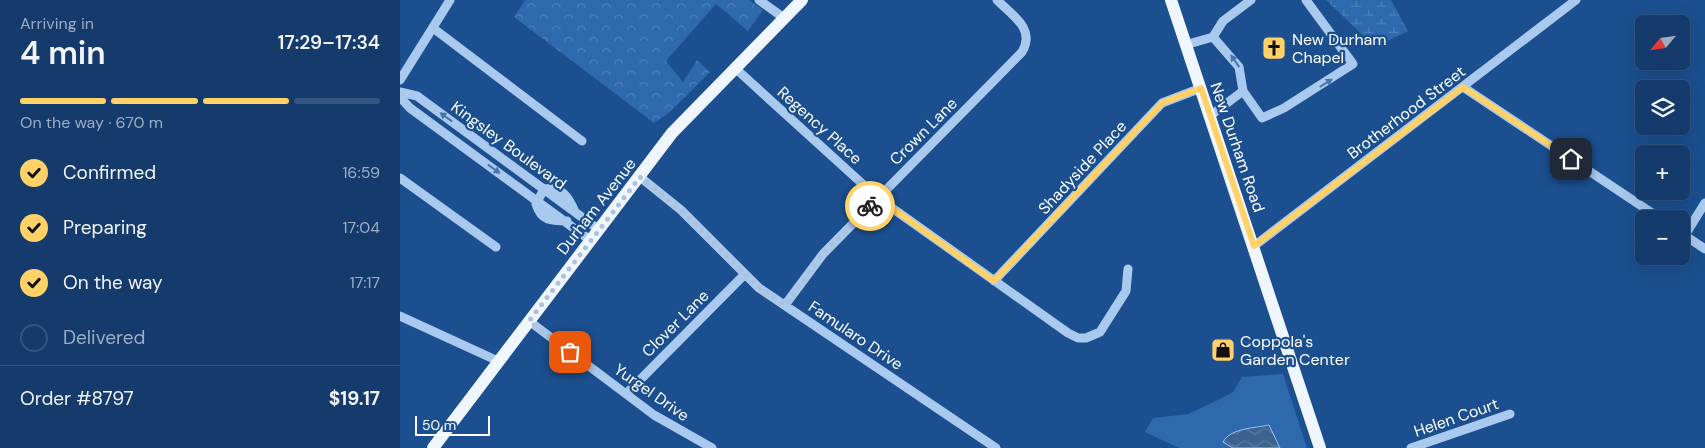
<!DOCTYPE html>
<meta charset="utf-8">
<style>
body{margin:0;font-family:"DM Sans",sans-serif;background:#1d4271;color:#f1f3f6;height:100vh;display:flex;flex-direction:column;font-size:19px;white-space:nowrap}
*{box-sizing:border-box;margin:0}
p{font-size:16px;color:#9dadc1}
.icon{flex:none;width:28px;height:28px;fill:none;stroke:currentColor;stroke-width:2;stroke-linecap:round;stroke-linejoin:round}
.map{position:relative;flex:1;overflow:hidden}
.side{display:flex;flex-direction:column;background:#143b6b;width:400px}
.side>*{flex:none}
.needle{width:32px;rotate:241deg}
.fabs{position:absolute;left:1235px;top:15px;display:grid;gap:10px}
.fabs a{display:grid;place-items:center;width:55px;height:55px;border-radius:8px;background:#143b6b;box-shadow:0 5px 20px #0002,0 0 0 1px #33557e;font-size:25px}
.scale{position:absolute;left:15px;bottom:12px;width:75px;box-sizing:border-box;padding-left:5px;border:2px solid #fff;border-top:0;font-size:14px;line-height:18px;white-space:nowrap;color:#fff;-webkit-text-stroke:4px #1b4f8f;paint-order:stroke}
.pin{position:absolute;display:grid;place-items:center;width:42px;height:42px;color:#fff;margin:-21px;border-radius:10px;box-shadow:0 2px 8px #0006}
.courier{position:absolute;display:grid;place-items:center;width:50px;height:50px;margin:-25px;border:4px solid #ffd166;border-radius:50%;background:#fff;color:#222;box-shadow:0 1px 6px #0007}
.head em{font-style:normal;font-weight:600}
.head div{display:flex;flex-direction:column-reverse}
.head{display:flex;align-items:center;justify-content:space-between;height:85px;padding:0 20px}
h1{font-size:32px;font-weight:600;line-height:38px}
.bar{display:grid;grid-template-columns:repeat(4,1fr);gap:8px 5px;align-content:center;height:60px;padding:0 20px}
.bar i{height:6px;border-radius:4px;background:#33557e}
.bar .active{background:#ffd166}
.bar p{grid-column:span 4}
.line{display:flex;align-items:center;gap:12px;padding:0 20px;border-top:1px solid #33557e}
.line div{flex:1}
ol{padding:0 20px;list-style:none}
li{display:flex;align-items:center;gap:15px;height:55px}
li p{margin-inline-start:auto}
li .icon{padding:5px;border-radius:50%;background:#ffd166;color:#111;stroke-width:4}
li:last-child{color:#9dadc1}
li i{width:28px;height:28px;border:2px solid #33557e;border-radius:50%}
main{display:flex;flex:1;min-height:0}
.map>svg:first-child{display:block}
.green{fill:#2e69ad}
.forest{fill:url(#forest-crowns)}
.wetland{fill:url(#wetland-marsh)}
.water{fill:url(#water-waves);stroke:#9cc4f0}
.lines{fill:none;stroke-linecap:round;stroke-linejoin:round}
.minor{stroke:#a9c9ee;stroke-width:9}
.major{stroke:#f0f6ff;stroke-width:12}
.oneway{fill:#4674ac}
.done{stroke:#afc1d8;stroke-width:5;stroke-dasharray:0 9}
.route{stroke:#ffd166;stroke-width:6}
.labels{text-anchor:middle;stroke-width:4.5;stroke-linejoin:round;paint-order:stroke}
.poi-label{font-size:16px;fill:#fff;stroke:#1b4f8f;text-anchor:start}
.street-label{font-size:16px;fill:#fff;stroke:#1b4f8f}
</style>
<main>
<section class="side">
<div class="head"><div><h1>4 min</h1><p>Arriving in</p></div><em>17:29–17:34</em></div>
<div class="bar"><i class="active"></i><i class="active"></i><i class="active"></i><i></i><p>On the way · 670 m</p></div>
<ol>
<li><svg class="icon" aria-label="check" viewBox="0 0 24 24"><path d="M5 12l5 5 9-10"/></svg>Confirmed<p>16:59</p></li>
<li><svg class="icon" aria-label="check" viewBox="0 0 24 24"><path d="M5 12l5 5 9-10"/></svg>Preparing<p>17:04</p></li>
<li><svg class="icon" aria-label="check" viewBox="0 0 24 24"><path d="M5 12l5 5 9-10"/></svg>On the way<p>17:17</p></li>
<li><i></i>Delivered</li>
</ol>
<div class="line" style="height:65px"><div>Order #8797</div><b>$19.17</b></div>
</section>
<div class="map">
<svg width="1305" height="448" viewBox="0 0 1305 448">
<defs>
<pattern id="forest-crowns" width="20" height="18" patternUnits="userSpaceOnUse" patternTransform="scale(1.25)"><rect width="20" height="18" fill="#2e69ad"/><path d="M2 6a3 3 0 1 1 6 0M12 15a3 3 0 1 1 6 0" fill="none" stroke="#4d80b9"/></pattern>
<pattern id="wetland-marsh" width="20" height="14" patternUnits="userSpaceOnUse" patternTransform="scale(1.25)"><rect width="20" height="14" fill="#2e69ad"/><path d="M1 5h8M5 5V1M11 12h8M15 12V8" fill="none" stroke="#4d80b9"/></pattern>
<pattern id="water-waves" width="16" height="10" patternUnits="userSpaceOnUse" patternTransform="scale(1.25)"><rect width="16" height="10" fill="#3c6290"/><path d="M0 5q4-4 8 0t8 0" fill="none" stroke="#597aa1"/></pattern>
</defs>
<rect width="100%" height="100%" fill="#1b4f8f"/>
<path class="green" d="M883,374L907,448H779L745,432L753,418L788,414L820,399L833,392L842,377Z"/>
<path class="forest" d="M125,0H349L363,10L348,31L316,4L266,61L283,82L297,60L310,72L270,112L254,123L114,17Z"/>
<path class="wetland" d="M926,0H991L1008,31L975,47Z"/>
<path class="water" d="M869,425L880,448H833L823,442C830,428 856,428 869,425Z"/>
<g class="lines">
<path class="minor" d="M359,0L384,18
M33,28L182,141
M813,37L839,67L843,91L862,118L884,108L953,64L906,0
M785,45L813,37L823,21L851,0
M335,68L478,198L668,333L678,338H686L700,332L726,291L728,269
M0,80L50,0
M1063,87L1261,219
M0,92L17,96L198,229
M0,97L10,108L190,240
M810,116L843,91
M240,177L281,210L359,288L596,448
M0,178L96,247
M167,221C151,221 141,221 136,204L144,189C162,186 169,197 175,212
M1281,233L1305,249
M1285,235L1305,203
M854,246L1176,0
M594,281L762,103L801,88
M385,305L423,254L622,52C636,29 612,15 597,0
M0,316L98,361
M129,321L254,415L312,448
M226,394L345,274
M1011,448L1110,414"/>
<path class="major" d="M771,0L920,448
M33,448L272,133L402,0"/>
</g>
<defs><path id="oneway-solid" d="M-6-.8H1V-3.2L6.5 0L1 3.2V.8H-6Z" transform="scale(1.25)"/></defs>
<g class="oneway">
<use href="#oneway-solid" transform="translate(835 61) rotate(-125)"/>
<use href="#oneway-solid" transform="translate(926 83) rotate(-32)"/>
<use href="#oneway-solid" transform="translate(46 117) rotate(-144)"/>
<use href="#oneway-solid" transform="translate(94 169) rotate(36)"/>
</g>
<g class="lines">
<path class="done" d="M170,352L129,321L240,177L281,210L359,288L385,305L423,254L470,206"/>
<path class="route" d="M470,206L478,198L594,281L762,103L801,88L854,246L1063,87L1171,159"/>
</g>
<defs>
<g id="church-square" transform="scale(1.25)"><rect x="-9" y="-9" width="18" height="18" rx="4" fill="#ffd166" stroke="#1b4f8f"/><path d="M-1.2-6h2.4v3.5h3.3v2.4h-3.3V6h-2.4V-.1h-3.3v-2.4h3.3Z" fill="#111"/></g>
<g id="shop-square" transform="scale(1.25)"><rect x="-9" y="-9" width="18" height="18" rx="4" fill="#ffd166" stroke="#1b4f8f"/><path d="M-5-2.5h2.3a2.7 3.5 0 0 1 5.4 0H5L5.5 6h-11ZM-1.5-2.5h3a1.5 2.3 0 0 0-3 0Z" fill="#111"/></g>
</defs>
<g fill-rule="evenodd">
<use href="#church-square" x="874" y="48"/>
<use href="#shop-square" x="823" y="350"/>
</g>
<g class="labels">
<g class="poi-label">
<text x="892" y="45">New Durham<tspan x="892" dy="18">Chapel</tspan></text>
<text x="840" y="347">Coppola's<tspan x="840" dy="18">Garden Center</tspan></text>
</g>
<g class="street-label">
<text transform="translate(1006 112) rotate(-37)" y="6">Brotherhood Street</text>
<text transform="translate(420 125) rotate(42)" y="6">Regency Place</text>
<text transform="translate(523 131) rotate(-45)" y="6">Crown Lane</text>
<text transform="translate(109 145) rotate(36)" y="6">Kingsley Boulevard</text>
<text transform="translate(838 147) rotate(71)" y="6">New Durham Road</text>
<text transform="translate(682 167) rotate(-47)" y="6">Shadyside Place</text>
<text transform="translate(196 206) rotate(-52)" y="6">Durham Avenue</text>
<text transform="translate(275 323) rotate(-45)" y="6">Clover Lane</text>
<text transform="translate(456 335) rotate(34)" y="6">Famularo Drive</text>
<text transform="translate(252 392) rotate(35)" y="6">Yurgel Drive</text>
<text transform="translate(1056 417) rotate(-19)" y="6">Helen Court</text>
</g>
</g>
</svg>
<div class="fabs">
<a><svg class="needle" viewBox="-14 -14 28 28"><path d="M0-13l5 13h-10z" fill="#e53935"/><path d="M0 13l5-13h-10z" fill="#9dadc1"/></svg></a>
<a><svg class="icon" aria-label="layers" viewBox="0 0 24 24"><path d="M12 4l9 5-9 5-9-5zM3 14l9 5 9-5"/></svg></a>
<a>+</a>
<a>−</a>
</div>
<div class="scale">50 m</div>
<div class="pin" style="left:170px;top:352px;background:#ea580c"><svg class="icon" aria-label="bag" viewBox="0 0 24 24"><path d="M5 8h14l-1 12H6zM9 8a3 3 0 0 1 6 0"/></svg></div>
<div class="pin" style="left:1171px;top:159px;background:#1f2937"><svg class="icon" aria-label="home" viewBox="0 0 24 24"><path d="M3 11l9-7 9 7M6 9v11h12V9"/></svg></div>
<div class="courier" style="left:470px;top:206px"><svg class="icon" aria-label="bike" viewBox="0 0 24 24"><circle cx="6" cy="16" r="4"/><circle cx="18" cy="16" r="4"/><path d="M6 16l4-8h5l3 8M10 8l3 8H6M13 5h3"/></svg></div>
</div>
</main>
